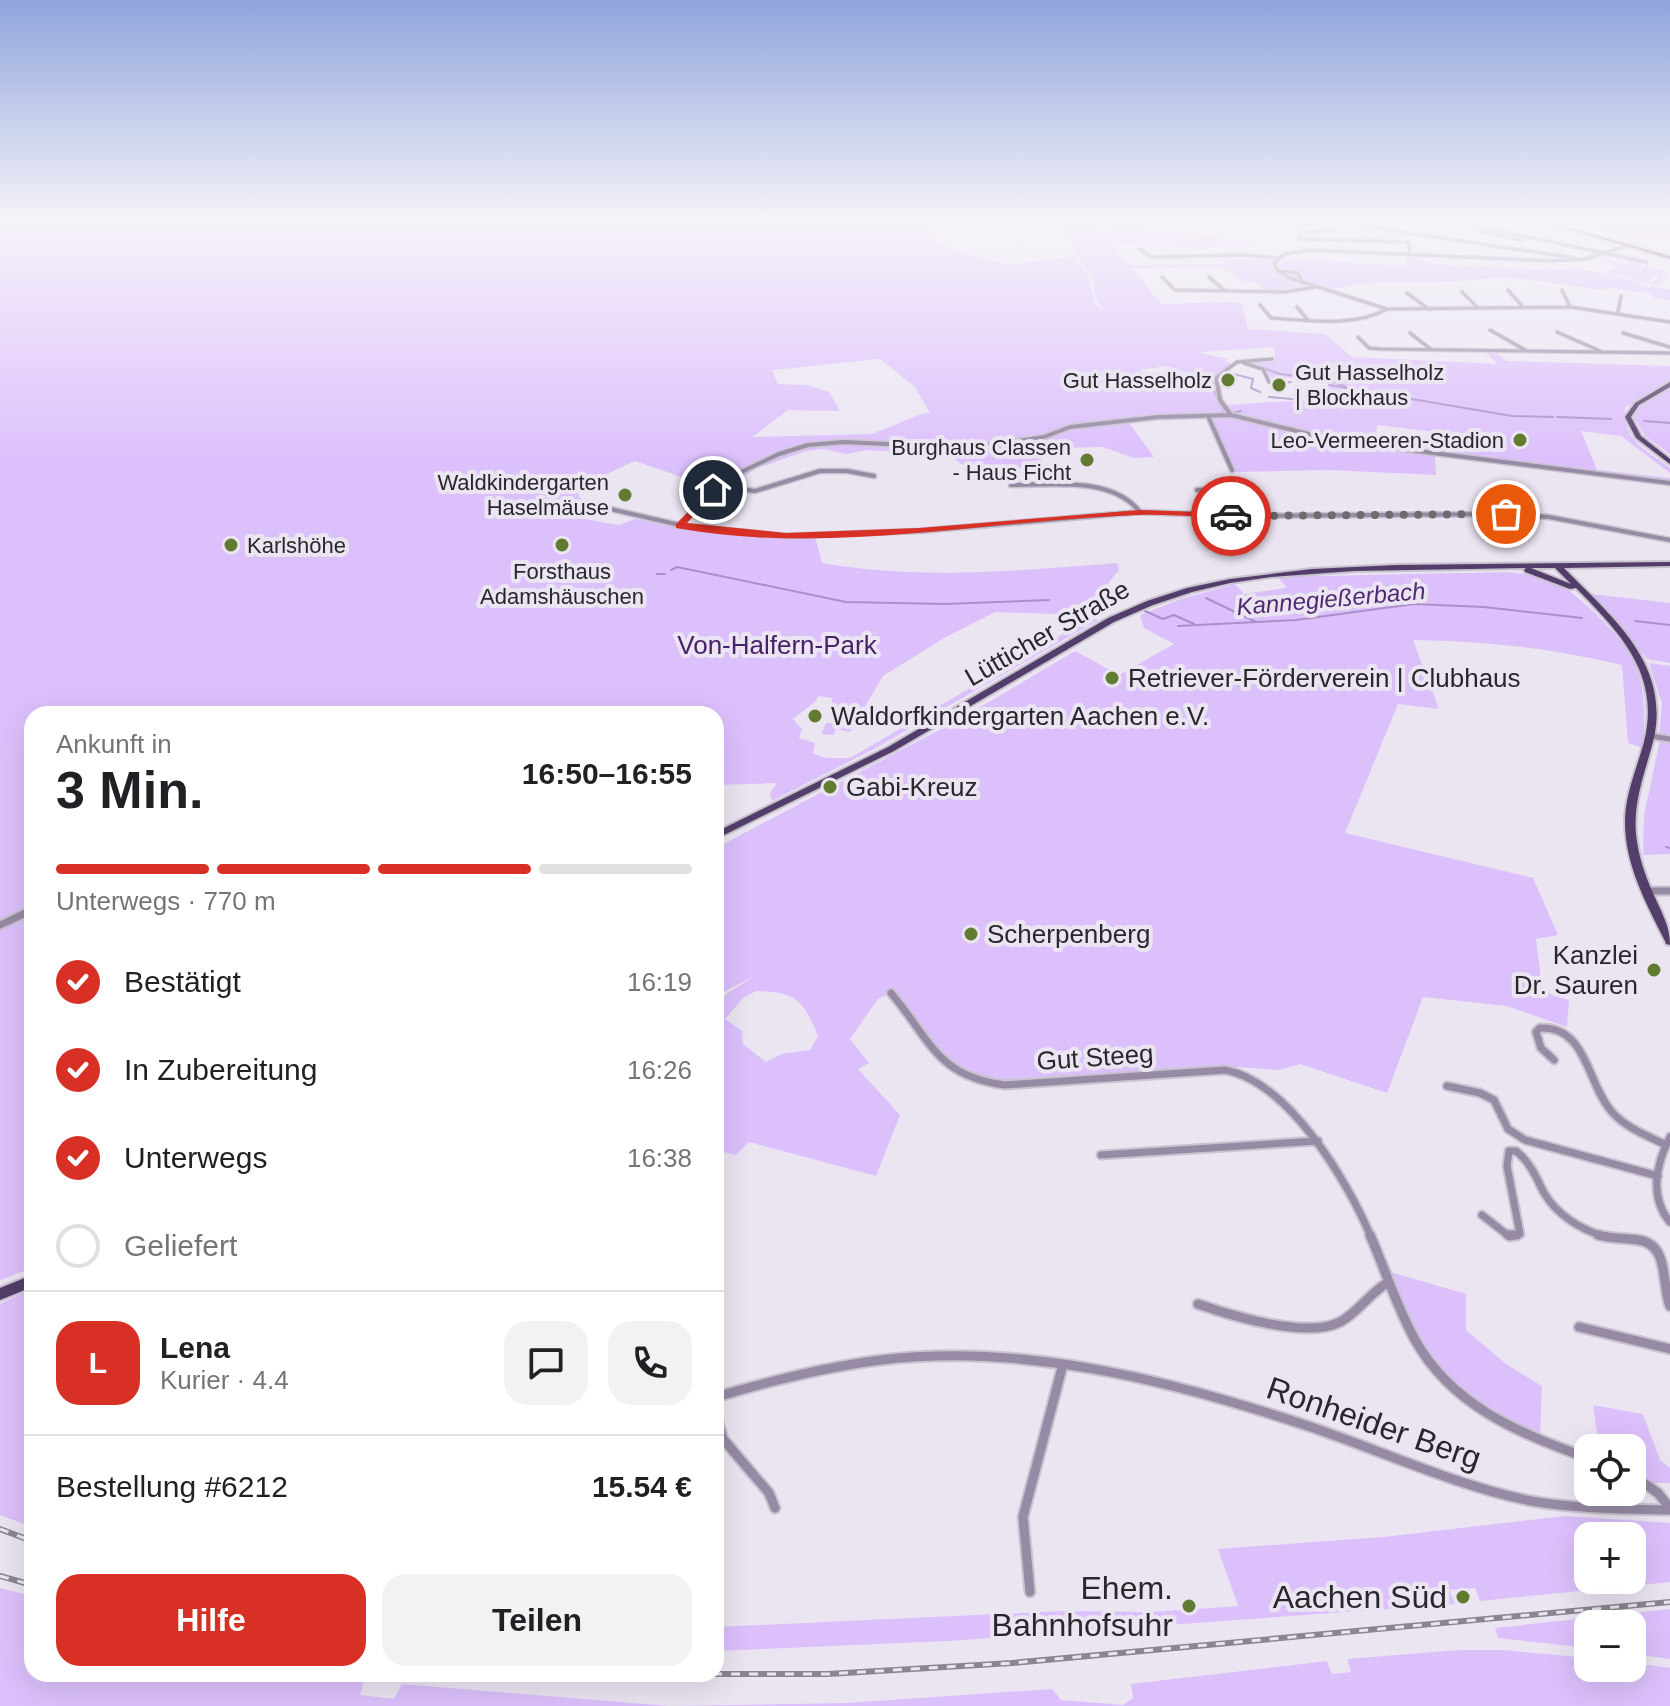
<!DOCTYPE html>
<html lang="de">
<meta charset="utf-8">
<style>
body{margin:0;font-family:Arial,sans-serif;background:#f2f2f2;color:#202124;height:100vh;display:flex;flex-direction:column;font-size:30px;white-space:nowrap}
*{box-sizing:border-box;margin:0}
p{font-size:26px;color:#757577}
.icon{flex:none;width:44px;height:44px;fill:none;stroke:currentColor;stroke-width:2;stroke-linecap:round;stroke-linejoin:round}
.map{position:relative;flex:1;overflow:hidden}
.drawer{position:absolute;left:24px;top:706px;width:700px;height:976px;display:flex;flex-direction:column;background:#fff;border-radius:24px;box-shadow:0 8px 32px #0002}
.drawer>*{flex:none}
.controls{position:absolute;left:1574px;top:1434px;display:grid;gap:16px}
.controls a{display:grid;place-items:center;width:72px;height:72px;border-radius:16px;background:#fff;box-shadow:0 8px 32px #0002;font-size:40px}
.pin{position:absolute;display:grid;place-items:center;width:68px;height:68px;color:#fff;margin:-34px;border:4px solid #fff;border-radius:50%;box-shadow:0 2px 8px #0007}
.courier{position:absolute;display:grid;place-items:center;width:80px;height:80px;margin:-40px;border:6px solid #d93025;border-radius:50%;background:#fff;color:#222;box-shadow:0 2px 10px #0007}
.summary em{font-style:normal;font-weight:700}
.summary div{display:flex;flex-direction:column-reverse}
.summary{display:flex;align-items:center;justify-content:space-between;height:136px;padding:0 32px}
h1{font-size:52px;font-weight:700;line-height:60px}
.bar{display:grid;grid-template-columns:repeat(4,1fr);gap:12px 8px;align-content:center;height:96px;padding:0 32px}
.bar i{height:10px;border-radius:6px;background:#e0e0e0}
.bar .on{background:#d93025}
.bar p{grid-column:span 4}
.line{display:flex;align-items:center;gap:20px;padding:0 32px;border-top:2px solid #e0e0e0}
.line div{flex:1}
.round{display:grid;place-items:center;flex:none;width:84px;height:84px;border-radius:24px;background:#f2f2f2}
ol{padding:0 32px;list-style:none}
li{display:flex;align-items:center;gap:24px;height:88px}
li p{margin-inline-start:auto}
li .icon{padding:8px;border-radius:50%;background:#d93025;color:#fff;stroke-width:4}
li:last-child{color:#757577}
li i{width:44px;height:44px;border:4px solid #e0e0e0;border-radius:50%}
.cta{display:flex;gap:16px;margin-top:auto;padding:16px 32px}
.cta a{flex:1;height:92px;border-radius:24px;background:#d93025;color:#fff;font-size:32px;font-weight:700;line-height:92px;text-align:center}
.cta a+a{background:#f2f2f2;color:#202124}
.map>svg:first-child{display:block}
.green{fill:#dcc0fc;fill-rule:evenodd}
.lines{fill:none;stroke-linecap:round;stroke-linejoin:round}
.stream{stroke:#ab8fcb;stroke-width:2}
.minor-far4-casing{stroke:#c8c3ce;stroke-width:5}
.minor-far3-casing{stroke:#c8c3ce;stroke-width:7}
.minor-far2-casing{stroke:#c8c3ce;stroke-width:9}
.minor-far1-casing{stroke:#c8c3ce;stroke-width:11}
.minor-casing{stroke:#c8c3ce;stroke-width:13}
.primary-casing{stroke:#c8c3ce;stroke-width:4}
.minor-far4{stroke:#968aa4;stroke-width:3}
.minor-far3{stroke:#968aa4;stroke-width:4}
.minor-far2{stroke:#968aa4;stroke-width:5}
.minor-far1{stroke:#968aa4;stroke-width:7}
.minor{stroke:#968aa4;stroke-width:9}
.primary{fill:#533d6a;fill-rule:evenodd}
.rail-far1-casing{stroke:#8a868f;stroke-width:4}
.rail-casing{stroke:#8a868f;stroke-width:6}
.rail-far1{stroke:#ebe5f2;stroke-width:2;stroke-dasharray:3;stroke-linecap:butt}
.rail{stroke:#ebe5f2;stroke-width:3;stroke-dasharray:9;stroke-linecap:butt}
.route{fill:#d93025}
.done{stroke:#6d6a71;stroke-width:8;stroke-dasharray:0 14.4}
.poi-dot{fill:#617c30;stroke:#ebe5f2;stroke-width:3}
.labels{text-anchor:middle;stroke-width:8;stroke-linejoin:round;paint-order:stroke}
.far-poi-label{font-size:22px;fill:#29272c;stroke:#ebe5f2;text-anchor:end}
.far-water-label{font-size:24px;font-style:italic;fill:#502971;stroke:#ebe5f2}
.street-label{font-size:26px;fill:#29272c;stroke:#ebe5f2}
.park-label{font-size:26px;fill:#482169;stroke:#ebe5f2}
.poi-label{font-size:26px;fill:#29272c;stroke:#ebe5f2;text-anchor:start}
.near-street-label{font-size:32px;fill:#29272c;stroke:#ebe5f2}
.near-poi-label{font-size:32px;fill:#29272c;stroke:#ebe5f2;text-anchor:end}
</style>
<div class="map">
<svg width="1670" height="1706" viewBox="0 0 1670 1706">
<rect width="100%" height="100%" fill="#ebe5f2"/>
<path class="green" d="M0,220H921L940,246L1009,265L1075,256L1088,275L1095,304L1103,310L1096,299L1092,277L1075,253L1069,235L1057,227L1028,220H1054L1106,229L1115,224L1254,242L1244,245L1248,248L1238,245L1200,249L1113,243L1127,265L1226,264L1222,258L1273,259L1271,265L1283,277L1307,287L1265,291L1255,282L1244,283L1221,267L1133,269L1161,304L1238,302L1242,304L1248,329L1325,334L1352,357L1498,364L1484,351H1492L1507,361L1670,366V382L1625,408C1622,439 1645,450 1670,468V473L1621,436L1581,431L1597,470L1670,478V482L1427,453L1426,447L1436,448L1435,432L1377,425L1375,445L1337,440L1232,414L1225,405L1323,399L1329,384L1314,378H1272L1261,367L1241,362L1275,359L1274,347L1198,352L1228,359L1224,360L1231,364L1211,380L1166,366L1140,370L1144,373C1168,370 1189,386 1213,381L1226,410L1222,414L1129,423L1154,457L1134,458L1103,447L1050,448L1035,468L970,470L949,455L868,450L846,454L824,449L806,451L755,469L734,484L737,488L699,483L635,461L576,488L580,499L563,503L566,508L562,515L619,525L635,519L758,537L815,536L822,563C922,580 1016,571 1117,563L1119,570L1087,609L1092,613L1089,615L995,612L946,637L883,676L850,732L836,729L834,735L821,734L826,723H832L837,709L832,707V698L818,696L816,701L793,719L802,729L799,738L815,743L813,753L825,758H850L1092,617L1098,620L874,749L772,801L770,793L777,783L716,785V714H658L650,705L630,714H32V1268L0,1280ZM880,359L915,387L930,413H924L872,434L752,437L788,410L840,411L829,392L807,385L778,384L772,370Z
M1587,220L1670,223V238C1640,236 1610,241 1587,220Z
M1407,254L1425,262L1459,266L1593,271L1643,284L1638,289L1647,285L1643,290L1652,286L1670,290V301L1653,298V294L1607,287L1606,290C1568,288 1524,274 1484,279C1447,283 1406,281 1367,283C1355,284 1343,288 1331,289C1316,290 1282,278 1278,263L1289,259L1403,266L1407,262Z
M1601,258L1630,264L1627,260L1643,262L1640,271L1648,263V267L1670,273L1660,276L1666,278L1656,285L1649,284L1658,278L1656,275L1647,283L1602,272L1618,268L1598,259Z
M1670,387V454L1645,436L1637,422H1640L1632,421L1639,405Z
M1210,416H1237L1314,438L1435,456L1436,475L1330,470L1233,472Z
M1456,573C1486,573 1519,569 1548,579C1574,588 1624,638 1635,663C1646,691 1645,719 1643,748L1628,743L1622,665C1553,648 1484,641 1413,640L1439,709L1398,704L1345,833L1533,878L1558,935L1536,939L1542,987L1552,995L1569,1000L1567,1027L1507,1006L1423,997L1387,1093L1300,1064L1279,1070L1234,1067L1004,1082C947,1078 928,1029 895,991L878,999L850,1039L869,1063L858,1069L900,1115L876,1176L749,1142L736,1155L716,1150V1001L756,975L716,996V848L960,719L1075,651L1119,675L1174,644L1144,628L1140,615L1181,599L1235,584L1244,594L1287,588L1278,577ZM756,991C796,992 803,999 818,1036L810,1050L782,1054L766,1062L743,1044L742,1031L725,1019L743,998Z
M1591,594L1670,603V663L1647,659Z
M1649,663L1670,666V737L1659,736L1662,704Z
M1660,740L1670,741V854L1643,855L1644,815Z
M1390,1272L1466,1294V1330L1506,1364L1542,1386L1540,1436C1519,1425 1491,1417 1473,1402C1431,1368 1408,1322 1390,1272Z
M32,1288V1527L0,1515V1304Z
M1593,1405L1643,1414L1660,1460L1670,1468V1483H1655L1632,1470V1448H1599Z
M1565,1516L1670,1523V1582L1480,1601L1475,1588L1449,1590L1455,1604L949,1641L716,1651V1627L1064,1611L1151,1612L1238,1606L1218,1549L1383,1537ZM1632,1536V1580H1588V1536Z
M0,1588L32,1596V1674H331L364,1679L360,1695L394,1699L402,1684L668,1706L846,1703L1052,1689L1061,1700L1123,1705L1133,1698L1131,1684L1327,1661L1332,1674L1351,1672L1347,1659L1458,1650H1503L1588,1658V1668H1632V1663L1670,1668V1706H0Z
M1670,1609V1659L1632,1654V1624H1588V1648L1498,1638L1495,1628Z"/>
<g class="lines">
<path class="stream" d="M566,225L589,220
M1249,363L1280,374L1330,380L1346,387
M1226,372L1253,379L1251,388L1260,392
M1212,379L1230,365
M1212,382L1214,391
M1282,383L1291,382
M1329,385L1512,416L1553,417
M1215,393L1224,411
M1269,397L1302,400
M1233,413L1241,411
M1557,417L1611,419
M1644,421L1670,423
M671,570L677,567L846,602L945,604L1049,600
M657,574H665
M1206,598L1256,622
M1145,611L1163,619L1174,615L1194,624
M1635,621L1670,625
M1178,626L1296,620L1414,604L1484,607L1582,618
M1666,847L1670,848"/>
<g class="minor-far4-casing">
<path id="minor-far4" d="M1321,220L1575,258
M1449,220L1646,262
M1313,225H1299V239L1408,242L1410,254
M1475,230L1522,240L1527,237
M1298,232L1336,231
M1626,246L1585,259L1552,261L1311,250L1285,254L1274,263L1278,271L1290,278L1387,309L1570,307L1670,322
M1140,249L1151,257L1244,255L1278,258
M1278,271L1298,273L1303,283
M1162,277L1175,290L1285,292L1315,287
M1209,277L1224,290
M1508,290L1522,306
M1562,290L1570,307
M1462,292L1477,307
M1407,293L1430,310
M1260,305L1271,318C1308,320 1353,328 1387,309
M1297,307L1307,319
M1618,312L1621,296
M1490,330L1527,351
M1557,332L1600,351
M1410,333L1432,350
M1623,333L1670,347
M1358,337L1369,348L1380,349L1670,353
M1244,363L1263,369L1269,382
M1217,385L1216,378L1237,362L1272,359"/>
</g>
<g class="minor-far3-casing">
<path id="minor-far3" d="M1217,383L1220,400L1231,415
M1208,416L1232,470
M1011,485C1052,485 1112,476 1140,512
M718,486L755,491L820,471H847L874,476
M1197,490L1233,489L1242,516
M567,503L580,502L684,526L786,536L919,531L1140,512L1242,516L1506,514L1549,517L1670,540
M679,526L713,490L737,474L779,454L808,445L844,442L970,448L1044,437L1070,427L1158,417L1231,415L1338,441L1670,483"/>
</g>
<g class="minor-far2-casing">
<path id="minor-far2" d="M1651,736L1670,739"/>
</g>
<g class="minor-far1-casing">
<path id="minor-far1" d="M1646,891H1670
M0,925L32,910
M891,993C931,1040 936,1076 1005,1085L1225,1070C1289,1082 1348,1182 1371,1237
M1554,1060L1541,1048L1536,1032L1540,1028C1587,1026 1587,1084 1612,1112C1626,1128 1648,1136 1666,1145
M1447,1086L1480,1093L1494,1100L1508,1129L1525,1140L1658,1176
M1670,1137C1656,1164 1649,1197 1670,1222
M1101,1155L1318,1141
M1482,1215L1510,1237L1520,1234L1507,1166L1509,1151H1516C1530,1162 1536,1177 1544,1193C1558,1216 1580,1229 1605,1237"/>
</g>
<g class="minor-casing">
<path id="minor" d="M1370,1235C1385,1269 1396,1305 1414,1338C1451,1406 1519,1433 1588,1458
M1508,1235H1517
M1598,1235C1612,1239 1624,1238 1638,1240C1670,1244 1661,1284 1670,1306
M1198,1304C1232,1316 1307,1339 1340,1322C1359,1312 1370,1292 1389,1282
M1579,1327L1670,1349
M716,1397C770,1381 825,1367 881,1360C1022,1343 1169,1380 1302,1424C1378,1449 1453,1485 1531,1501C1577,1509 1624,1509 1670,1510
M716,1415L723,1439L769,1493L775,1508
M1632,1475L1658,1493L1670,1508
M1030,1592L1023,1517L1063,1364"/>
</g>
<g class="primary-casing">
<path id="primary" d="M1536,220H1543L1670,256V259Z
M1670,382V387L1639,405L1631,417L1641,436L1670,459V464L1636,438L1625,417L1635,403Z
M1670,562V566L1564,568C1611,616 1670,663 1654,738C1646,770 1633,800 1636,834C1638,855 1645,875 1653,893C1661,912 1670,925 1670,945L1666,944L1665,941C1646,903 1624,863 1625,819C1626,792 1637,768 1644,742C1661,674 1620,633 1576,588L1570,589L1525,572L1524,570L1526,568L1354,571L1271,577L1230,583L1192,592L1153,605L1114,622L894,751L716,839V832L888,747L1108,618L1147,601L1187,588L1230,579L1312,569L1396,565ZM1529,568H1555L1571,584L1531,568Z
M32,1275V1287L0,1300V1288Z"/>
</g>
<use href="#minor-far4" class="minor-far4"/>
<use href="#minor-far3" class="minor-far3"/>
<use href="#minor-far2" class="minor-far2"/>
<use href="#minor-far1" class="minor-far1"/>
<use href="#minor" class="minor"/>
<use href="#primary" class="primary"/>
<g class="rail-far1-casing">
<path id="rail-far1" d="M1632,220L1670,222"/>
</g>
<g class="rail-casing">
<path id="rail" d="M0,1529L32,1541
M0,1576L32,1585
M641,1674H828L1012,1663L1670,1602"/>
</g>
<use href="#rail-far1" class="rail-far1"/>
<use href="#rail" class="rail"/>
</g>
<linearGradient id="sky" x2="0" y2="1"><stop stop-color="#8fa5dc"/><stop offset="0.48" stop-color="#f6f3f9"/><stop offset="1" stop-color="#f6f3f9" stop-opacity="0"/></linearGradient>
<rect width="1670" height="459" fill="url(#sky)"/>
<path class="route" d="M713,487L717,492L687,523L786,533L919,528L1140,510L1231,513L1236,516L1231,518C1201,517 1170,514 1139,515C985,520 830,556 676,528V524Z"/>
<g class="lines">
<path class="done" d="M1231,516L1506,514"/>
</g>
<g class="poi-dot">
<circle cx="1228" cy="380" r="8"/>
<circle cx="1279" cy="385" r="8"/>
<circle cx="1520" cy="440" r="8"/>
<circle cx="1087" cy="460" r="8"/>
<circle cx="625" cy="495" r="8"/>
<circle cx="231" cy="545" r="8"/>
<circle cx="562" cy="545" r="8"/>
<circle cx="1112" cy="678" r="8"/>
<circle cx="815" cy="716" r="8"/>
<circle cx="830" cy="787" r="8"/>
<circle cx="971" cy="934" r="8"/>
<circle cx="1654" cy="970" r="8"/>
<circle cx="1463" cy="1597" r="8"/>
<circle cx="1189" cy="1606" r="8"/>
</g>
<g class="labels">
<g class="far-poi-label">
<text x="1295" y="380" text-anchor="start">Gut Hasselholz<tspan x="1295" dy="25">| Blockhaus</tspan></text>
<text x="1212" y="388">Gut Hasselholz</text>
<text x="1504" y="448">Leo-Vermeeren-Stadion</text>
<text x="1071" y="455">Burghaus Classen<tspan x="1071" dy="25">- Haus Ficht</tspan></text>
<text x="609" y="490">Waldkindergarten<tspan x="609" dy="25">Haselmäuse</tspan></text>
<text x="247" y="553" text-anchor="start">Karlshöhe</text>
<text x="562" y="579" text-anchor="middle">Forsthaus<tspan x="562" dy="25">Adamshäuschen</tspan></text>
</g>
<g class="far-water-label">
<text transform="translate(1331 599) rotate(-5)" y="8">Kannegießerbach</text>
</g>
<g class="street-label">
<text transform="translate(1047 633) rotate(-30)" y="9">Lütticher Straße</text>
<text transform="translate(1095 1057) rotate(-4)" y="9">Gut Steeg</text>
</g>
<g class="park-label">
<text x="777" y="654">Von-Halfern-Park</text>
</g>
<g class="poi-label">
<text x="1128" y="687">Retriever-Förderverein | Clubhaus</text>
<text x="831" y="725">Waldorfkindergarten Aachen e.V.</text>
<text x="846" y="796">Gabi-Kreuz</text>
<text x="987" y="943">Scherpenberg</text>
<text x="1638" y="964" text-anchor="end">Kanzlei<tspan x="1638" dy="30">Dr. Sauren</tspan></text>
</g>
<g class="near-street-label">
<text transform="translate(1374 1423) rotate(19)" y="11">Ronheider Berg</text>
</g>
<g class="near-poi-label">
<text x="1173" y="1599">Ehem.<tspan x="1173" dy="37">Bahnhofsuhr</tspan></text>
<text x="1447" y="1608">Aachen Süd</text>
</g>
</g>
</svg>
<div class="controls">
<a><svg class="icon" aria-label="locate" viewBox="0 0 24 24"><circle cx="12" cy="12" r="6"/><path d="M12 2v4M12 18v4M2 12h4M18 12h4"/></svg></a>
<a>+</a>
<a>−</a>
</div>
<div class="pin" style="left:1506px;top:514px;background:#ea580c"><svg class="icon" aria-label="bag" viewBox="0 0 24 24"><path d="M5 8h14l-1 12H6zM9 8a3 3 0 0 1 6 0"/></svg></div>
<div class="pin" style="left:713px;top:490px;background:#1f2937"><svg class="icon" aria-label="home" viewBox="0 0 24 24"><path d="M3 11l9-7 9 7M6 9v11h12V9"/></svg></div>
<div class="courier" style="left:1231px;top:516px"><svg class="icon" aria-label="car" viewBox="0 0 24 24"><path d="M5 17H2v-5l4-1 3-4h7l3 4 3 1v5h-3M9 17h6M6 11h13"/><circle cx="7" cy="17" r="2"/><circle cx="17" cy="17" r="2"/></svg></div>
<section class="drawer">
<div class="summary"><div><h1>3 Min.</h1><p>Ankunft in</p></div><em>16:50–16:55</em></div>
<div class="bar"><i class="on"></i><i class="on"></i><i class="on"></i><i></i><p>Unterwegs · 770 m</p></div>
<ol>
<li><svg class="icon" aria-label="check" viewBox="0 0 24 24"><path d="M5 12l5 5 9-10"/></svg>Bestätigt<p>16:19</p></li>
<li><svg class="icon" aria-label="check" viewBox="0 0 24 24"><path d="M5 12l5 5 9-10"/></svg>In Zubereitung<p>16:26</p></li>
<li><svg class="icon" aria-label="check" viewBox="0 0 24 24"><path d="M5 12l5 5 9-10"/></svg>Unterwegs<p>16:38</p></li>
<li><i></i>Geliefert</li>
</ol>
<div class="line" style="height:144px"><b class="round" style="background:#d93025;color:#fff">L</b><div><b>Lena</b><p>Kurier · 4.4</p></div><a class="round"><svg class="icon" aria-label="chat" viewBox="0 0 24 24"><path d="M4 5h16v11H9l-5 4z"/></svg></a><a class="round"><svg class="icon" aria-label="phone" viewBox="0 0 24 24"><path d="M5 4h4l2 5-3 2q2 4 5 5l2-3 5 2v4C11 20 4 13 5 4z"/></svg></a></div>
<div class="line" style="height:104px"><div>Bestellung #6212</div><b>15.54 €</b></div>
<div class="cta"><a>Hilfe</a><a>Teilen</a></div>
</section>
</div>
